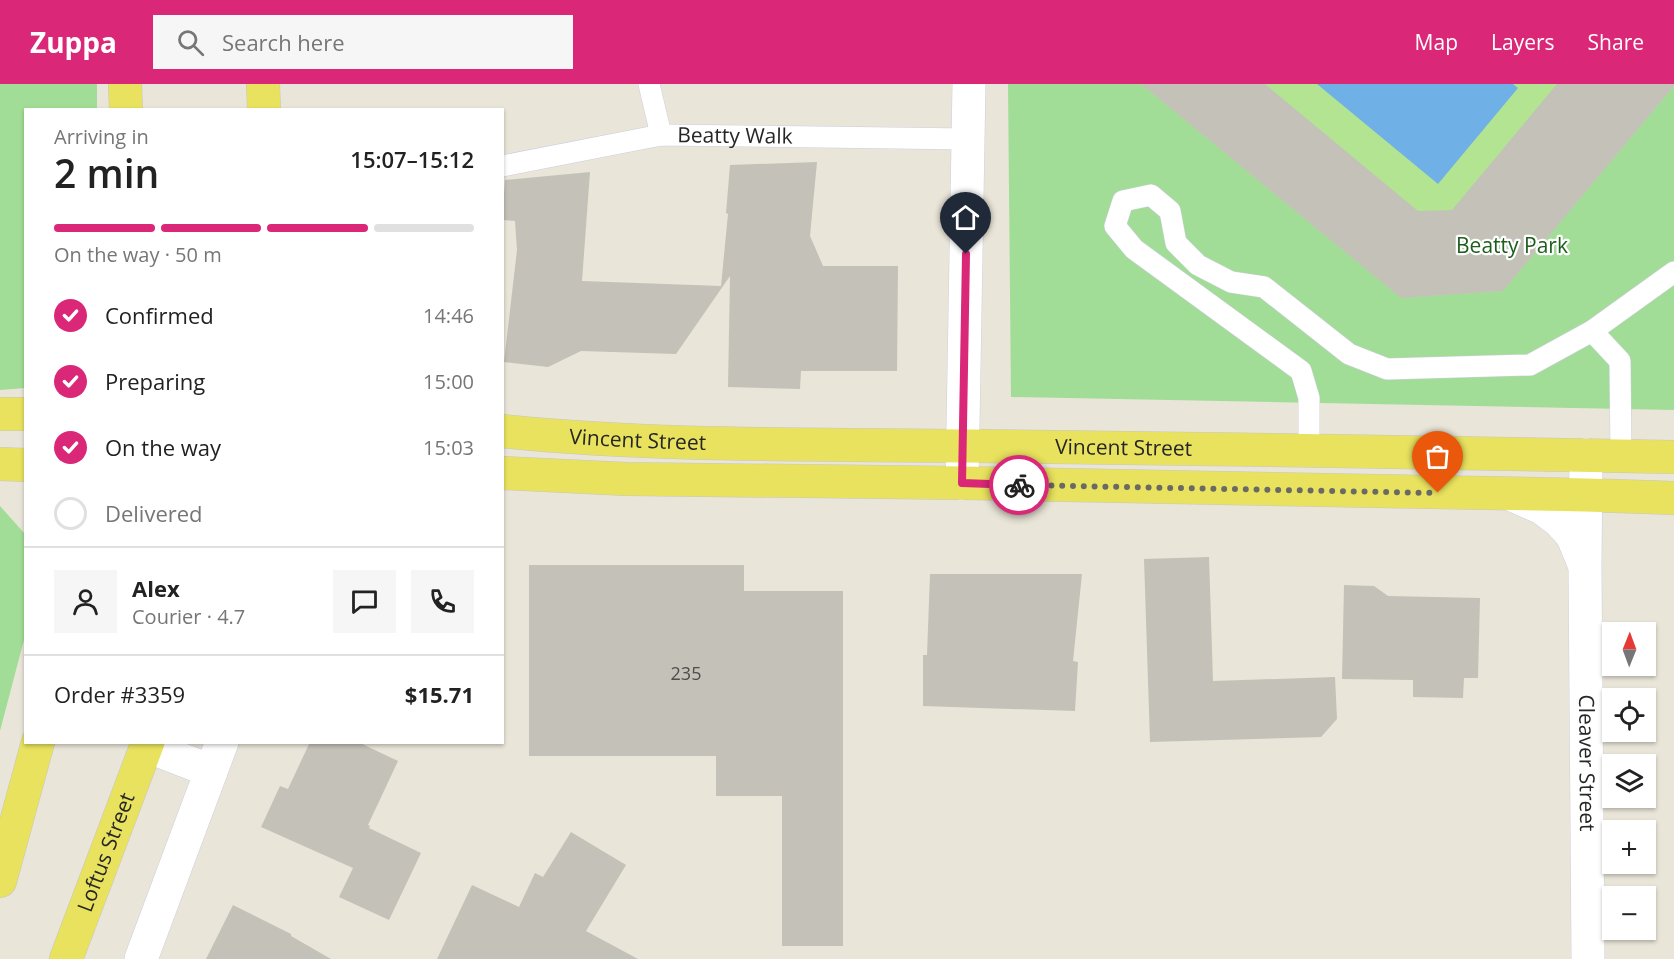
<!DOCTYPE html>
<meta charset="utf-8">
<style>
body{margin:0;font-family:"Open Sans",sans-serif;background:#f6f6f6;color:#222;height:100vh;display:flex;flex-direction:column;font-size:22px;white-space:nowrap}
*{box-sizing:border-box;margin:0}
p{font-size:20px;color:#767676}
.icon{flex:none;width:33px;height:33px;fill:none;stroke:currentColor;stroke-width:2;stroke-linecap:round;stroke-linejoin:round}
.map{position:relative;flex:1;overflow:hidden}
.panel{position:absolute;left:24px;top:24px;width:480px;height:636px;display:flex;flex-direction:column;background:#fff;border-radius:0px;box-shadow:0 2px 4px #0004}
.panel>*{flex:none}
.needle{width:39px;rotate:1deg}
.controls{position:absolute;left:1602px;top:538px;display:grid;gap:12px}
.controls a{display:grid;place-items:center;width:54px;height:54px;border-radius:0px;background:#fff;box-shadow:0 2px 4px #0004;font-size:30px}
.pin{position:absolute;display:grid;place-items:center;width:51px;height:51px;color:#fff;margin:-62px -26px;border-radius:50% 50% 50% 0;rotate:-45deg;box-shadow:0 0 6px #0007}
.pin .icon{rotate:45deg}
.courier{position:absolute;display:grid;place-items:center;width:60px;height:60px;margin:-30px;border:4px solid #db2777;border-radius:50%;background:#fff;color:#222;box-shadow:0 2px 8px #0007}
.headline em{font-style:normal;font-weight:600}
.headline div{display:flex;flex-direction:column-reverse}
.headline{display:flex;align-items:center;justify-content:space-between;height:102px;padding:0 30px}
h1{font-size:39px;font-weight:600;line-height:45px}
.bar{display:grid;grid-template-columns:repeat(4,1fr);gap:9px 6px;align-content:center;height:72px;padding:0 30px}
.bar i{height:8px;border-radius:4px;background:#e0e0e0}
.bar .selected{background:#db2777}
.bar p{grid-column:span 4}
.line{display:flex;align-items:center;gap:15px;padding:0 30px;border-top:2px solid #e0e0e0}
.line div{flex:1}
.round{display:grid;place-items:center;flex:none;width:63px;height:63px;border-radius:0px;background:#f6f6f6}
ol{padding:0 30px;list-style:none}
li{display:flex;align-items:center;gap:18px;height:66px}
li p{margin-inline-start:auto}
li .icon{padding:6px;border-radius:50%;background:#db2777;color:#fff;stroke-width:4}
li:last-child{color:#767676}
li i{width:33px;height:33px;border:3px solid #e0e0e0;border-radius:50%}
header{display:flex;align-items:center;gap:36px;box-sizing:border-box;height:84px;padding:0 30px;background:#db2777;color:#fff}
header strong{font-size:28px}
nav{display:flex;gap:33px;margin-inline-start:auto;font-size:21px}
.search{width:420px;height:54px;background:#f6f6f6;display:flex;align-items:center;gap:15px;box-sizing:border-box;padding:0 21px;border-radius:0px;color:#767676;font-size:22px}
.map>svg:first-child{display:block}
.green{fill:#a1dd96}
.pitch{fill:#b2e492}
.water{fill:#6fb1e7}
.building{fill:#c4c1b8}
.lines{fill:none;stroke-linecap:round;stroke-linejoin:round}
.lane-casing{stroke:#cecedf;stroke-width:22}
.street-casing{stroke:#cecedf;stroke-width:34}
.primary-casing{stroke:#c7c7c7;stroke-width:34}
.lane{stroke:#fff;stroke-width:21}
.street{stroke:#fff;stroke-width:33}
.primary{stroke:#e8e25e;stroke-width:33}
.done{stroke:#6a6964;stroke-width:6;stroke-dasharray:0 10.8}
.route{stroke:#db2777;stroke-width:8}
.labels{text-anchor:middle;stroke-width:4.5;stroke-linejoin:round;paint-order:stroke}
.number-label{font-size:18px;fill:#4e4d4a}
.street-label{font-size:21px;fill:#262626;stroke:#fff}
.park-label{font-size:21px;fill:#1d5e1c;stroke:#fff}
</style>
<header>
<strong>Zuppa</strong>
<div class="search"><svg class="icon" aria-label="search" viewBox="0 0 24 24"><circle cx="10" cy="10" r="6"/><path d="M15 15l6 6"/></svg>Search here</div>
<nav><a>Map</a><a>Layers</a><a>Share</a></nav>
</header>
<div class="map">
<svg width="1674" height="875" viewBox="0 0 1674 875">
<rect width="100%" height="100%" fill="#e9e5d8"/>
<path class="green" d="M0,0H97V25L26,26L25,304L0,306Z
M1008,0H1674V326L1011,313Z
M0,422L25,450V552L0,647Z"/>
<path class="pitch" d="M1141,0H1674V2L1503,207L1401,214Z"/>
<path class="water" d="M1317,0H1513L1518,4L1438,100Z"/>
<path class="building" d="M1141,0H1265L1418,127L1452,126L1557,0H1674V2L1503,207L1401,214Z
M817,78L810,152L823,182H898L897,287H801L800,305L728,303L730,192L676,270L581,267L548,283L504,278L517,166L515,137L502,136L505,96L590,88L582,197L721,202L728,130L726,129L730,81Z
M1209,473L1213,597L1335,593L1337,635L1321,653L1150,658L1144,475Z
M529,481H744V507H843V862H782V712H716V672H529Z
M930,490H1082L1073,577L1078,578L1075,627L923,622V571H927Z
M1344,501L1374,502L1388,512L1480,514L1478,594H1464L1463,614L1413,613V596L1342,595Z
M310,658H358L398,677L368,741L370,742L369,744L421,769L389,836L339,813L353,784L261,743L280,702L288,705Z
M571,748L626,781L586,847L638,875H437L472,801L519,823L535,789L543,793Z
M233,821L291,850V852L331,875H206Z"/>
<g class="lines">
<g class="lane-casing">
<g id="lane">
<path d="M649,0L661,51"/>
<path id="s1" d="M502,82L661,51L968,55"/>
<path d="M1592,247L1620,277L1621,372"/>
<path d="M1309,366V314L1301,287L1134,165L1115,142L1123,117L1151,111L1170,127L1176,159L1198,181L1231,198L1264,203L1349,270L1387,285L1530,281L1592,247L1674,188"/>
</g>
</g>
<g class="street-casing">
<g id="street">
<path id="s2" d="M1586,371L1585,482L1588,875"/>
<path d="M962,399L969,0"/>
<path d="M1510,410L1542,424L1558,436L1572,451L1584,480"/>
<path d="M147,662L211,687"/>
<path d="M141,875L222,658"/>
</g>
</g>
<g class="primary-casing">
<g id="primary">
<path d="M125,0L126,26"/>
<path d="M263,0L264,26"/>
<path d="M0,330H26"/>
<path id="s3" d="M502,347C659,363 816,360 973,362C1207,365 1440,368 1674,373"/>
<path d="M0,380L26,381"/>
<path d="M502,389L626,395L962,399L1586,411L1674,414"/>
<path d="M0,797L38,658"/>
<path id="s4" d="M66,875L148,658"/>
</g>
</g>
<use href="#lane" class="lane"/>
<use href="#street" class="street"/>
<use href="#primary" class="primary"/>
</g>
<g class="lines">
<path class="done" d="M1019,401L1438,409"/>
<path class="route" d="M966,170L962,399L1019,401"/>
</g>
<g class="labels">
<g class="number-label">
<text x="686" y="596">235</text>
</g>
<g class="street-label">
<text dy="7" stroke="none"><textPath href="#s1" startOffset="236">Beatty Walk</textPath></text>
<text dy="7" stroke="none"><textPath href="#s3" startOffset="136">Vincent Street</textPath></text>
<text dy="7" stroke="none"><textPath href="#s3" startOffset="622">Vincent Street</textPath></text>
<text dy="7" stroke="none"><textPath href="#s2" startOffset="308">Cleaver Street</textPath></text>
<text dy="7" stroke="none"><textPath href="#s4" startOffset="114">Loftus Street</textPath></text>
</g>
<g class="park-label">
<text x="1512" y="169">Beatty Park</text>
</g>
</g>
</svg>
<div class="controls">
<a><svg class="needle" viewBox="-14 -14 28 28"><path d="M0-13l5 13h-10z" fill="#e53935"/><path d="M0 13l5-13h-10z" fill="#767676"/></svg></a>
<a><svg class="icon" aria-label="locate" viewBox="0 0 24 24"><circle cx="12" cy="12" r="6"/><path d="M12 2v4M12 18v4M2 12h4M18 12h4"/></svg></a>
<a><svg class="icon" aria-label="layers" viewBox="0 0 24 24"><path d="M12 4l9 5-9 5-9-5zM3 14l9 5 9-5"/></svg></a>
<a>+</a>
<a>−</a>
</div>
<div class="pin" style="left:1438px;top:409px;background:#ea580c"><svg class="icon" aria-label="bag" viewBox="0 0 24 24"><path d="M5 8h14l-1 12H6zM9 8a3 3 0 0 1 6 0"/></svg></div>
<div class="pin" style="left:966px;top:170px;background:#1f2937"><svg class="icon" aria-label="home" viewBox="0 0 24 24"><path d="M3 11l9-7 9 7M6 9v11h12V9"/></svg></div>
<div class="courier" style="left:1019px;top:401px"><svg class="icon" aria-label="bike" viewBox="0 0 24 24"><circle cx="6" cy="16" r="4"/><circle cx="18" cy="16" r="4"/><path d="M6 16l4-8h5l3 8M10 8l3 8H6M13 5h3"/></svg></div>
<section class="panel">
<div class="headline"><div><h1>2 min</h1><p>Arriving in</p></div><em>15:07–15:12</em></div>
<div class="bar"><i class="selected"></i><i class="selected"></i><i class="selected"></i><i></i><p>On the way · 50 m</p></div>
<ol>
<li><svg class="icon" aria-label="check" viewBox="0 0 24 24"><path d="M5 12l5 5 9-10"/></svg>Confirmed<p>14:46</p></li>
<li><svg class="icon" aria-label="check" viewBox="0 0 24 24"><path d="M5 12l5 5 9-10"/></svg>Preparing<p>15:00</p></li>
<li><svg class="icon" aria-label="check" viewBox="0 0 24 24"><path d="M5 12l5 5 9-10"/></svg>On the way<p>15:03</p></li>
<li><i></i>Delivered</li>
</ol>
<div class="line" style="height:108px"><a class="round"><svg class="icon" aria-label="person" viewBox="0 0 24 24"><circle cx="12" cy="8" r="4"/><path d="M4 21q1-7 8-7t8 7"/></svg></a><div><b>Alex</b><p>Courier · 4.7</p></div><a class="round"><svg class="icon" aria-label="chat" viewBox="0 0 24 24"><path d="M4 5h16v11H9l-5 4z"/></svg></a><a class="round"><svg class="icon" aria-label="phone" viewBox="0 0 24 24"><path d="M5 4h4l2 5-3 2q2 4 5 5l2-3 5 2v4C11 20 4 13 5 4z"/></svg></a></div>
<div class="line" style="height:78px"><div>Order #3359</div><b>$15.71</b></div>
</section>
</div>
